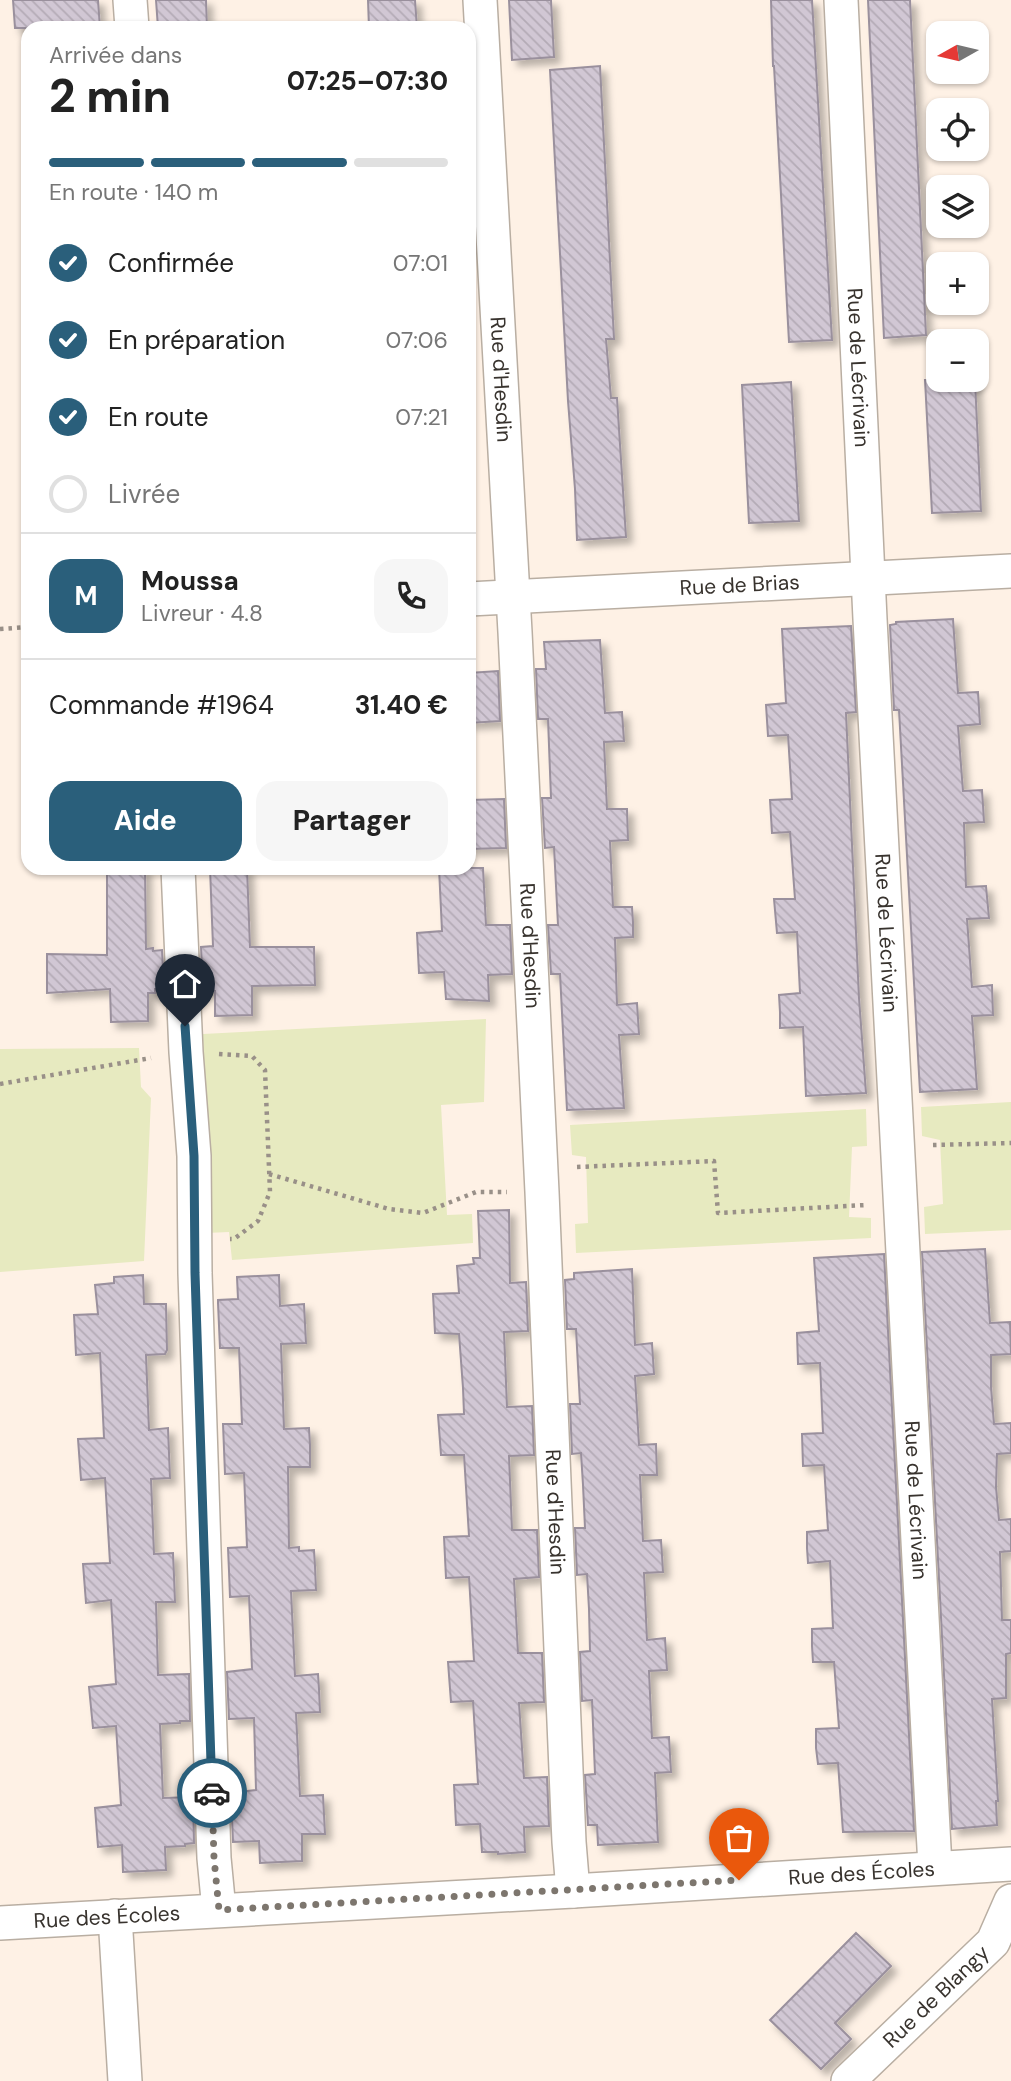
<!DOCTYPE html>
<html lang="fr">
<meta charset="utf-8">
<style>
body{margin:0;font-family:"DM Sans",sans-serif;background:#f6f6f6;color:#222;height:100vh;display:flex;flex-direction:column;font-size:26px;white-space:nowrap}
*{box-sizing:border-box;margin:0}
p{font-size:23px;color:#767676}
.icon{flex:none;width:38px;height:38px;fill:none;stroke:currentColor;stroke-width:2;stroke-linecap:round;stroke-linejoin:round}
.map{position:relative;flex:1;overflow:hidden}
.sheet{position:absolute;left:21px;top:21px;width:455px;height:854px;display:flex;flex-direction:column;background:#fff;border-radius:21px;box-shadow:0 2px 5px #0004}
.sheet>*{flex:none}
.needle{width:46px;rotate:262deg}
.fabs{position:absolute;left:926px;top:21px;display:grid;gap:14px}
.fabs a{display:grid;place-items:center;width:63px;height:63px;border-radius:14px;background:#fff;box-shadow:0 2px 5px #0004;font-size:35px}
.pin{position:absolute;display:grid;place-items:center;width:60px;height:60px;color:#fff;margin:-72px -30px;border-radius:50% 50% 50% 0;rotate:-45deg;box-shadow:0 0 7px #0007}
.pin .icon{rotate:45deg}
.courier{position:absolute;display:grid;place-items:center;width:70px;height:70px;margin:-35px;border:5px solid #2a5f7b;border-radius:50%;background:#fff;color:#222;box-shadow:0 2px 9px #0007}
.summary em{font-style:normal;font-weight:800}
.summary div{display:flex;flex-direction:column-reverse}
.summary{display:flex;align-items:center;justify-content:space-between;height:119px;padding:0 28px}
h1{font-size:46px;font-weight:800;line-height:52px}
.bar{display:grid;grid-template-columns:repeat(4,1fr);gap:10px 7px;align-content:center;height:84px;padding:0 28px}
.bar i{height:9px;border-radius:5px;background:#e0e0e0}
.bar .selected{background:#2a5f7b}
.bar p{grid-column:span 4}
.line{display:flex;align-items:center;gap:18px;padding:0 28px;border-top:2px solid #e0e0e0}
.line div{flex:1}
.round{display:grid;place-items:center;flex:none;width:74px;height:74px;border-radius:21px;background:#f6f6f6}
ol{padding:0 28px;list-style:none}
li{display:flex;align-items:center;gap:21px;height:77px}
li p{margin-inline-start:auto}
li .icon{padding:7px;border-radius:50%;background:#2a5f7b;color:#fff;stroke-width:4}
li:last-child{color:#767676}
li i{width:38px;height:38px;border:4px solid #e0e0e0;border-radius:50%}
.action{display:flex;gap:14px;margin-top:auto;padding:14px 28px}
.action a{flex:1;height:80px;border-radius:21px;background:#2a5f7b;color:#fff;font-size:28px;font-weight:800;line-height:80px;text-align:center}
.action a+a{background:#f6f6f6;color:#222}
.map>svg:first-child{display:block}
.grass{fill:#e7eac0}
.building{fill:url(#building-back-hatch);stroke:#9a909d;stroke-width:2;filter:url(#shadow)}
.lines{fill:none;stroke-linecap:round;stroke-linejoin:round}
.minor-casing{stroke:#b9aea2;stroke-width:36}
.path{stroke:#999088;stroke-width:4.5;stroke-dasharray:3.5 5;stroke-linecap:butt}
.minor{stroke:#fff;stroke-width:33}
.done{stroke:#7d766e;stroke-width:7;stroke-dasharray:0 12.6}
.route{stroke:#2a5f7b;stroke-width:9}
.labels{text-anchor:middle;stroke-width:5;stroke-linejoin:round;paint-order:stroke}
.street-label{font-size:21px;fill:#38332e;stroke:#fff}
</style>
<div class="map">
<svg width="1011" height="2081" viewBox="0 0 1011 2081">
<defs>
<pattern id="building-back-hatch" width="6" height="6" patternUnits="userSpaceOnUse" patternTransform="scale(1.75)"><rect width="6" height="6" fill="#d1c7d4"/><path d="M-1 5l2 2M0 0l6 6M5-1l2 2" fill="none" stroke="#b4abb6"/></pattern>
<filter id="shadow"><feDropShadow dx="6" dy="6" stdDeviation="3.5" flood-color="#0004"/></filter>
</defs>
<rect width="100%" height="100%" fill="#fef1e5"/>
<path class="grass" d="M486,1019L484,1102L441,1105L447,1215L472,1214L473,1243L232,1260L229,1232L206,1233L203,1034Z
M139,1048L141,1087L151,1098L144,1261L0,1272V1049Z
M1011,1102V1230L925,1234L924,1207L943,1204L940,1140L922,1136L921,1107Z
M866,1109L867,1146L852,1147L849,1217L871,1218V1238L576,1253L575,1224L588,1223L586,1157L572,1155L570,1125Z"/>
<path class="building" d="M13,0H98L100,28H15Z
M156,0H206L207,28H158Z
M368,0H415L417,28H369Z
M509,0H551L554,57L512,60Z
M771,0H812L832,340L789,342L774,66H773Z
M868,0H910L926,335L884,338Z
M600,66L614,339H606L611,398H617L626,537L577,540L575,489L568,401L550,70Z
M925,380H975L981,511L932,513Z
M791,382L799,521L749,523L742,385Z
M953,619L958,693L978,692L980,724L958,726L963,791L982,790L983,805L984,822L964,823L966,887L986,886L989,918L967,919L972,987L992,985L993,1015L972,1016L977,1089L920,1092L899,710H894L890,625L896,624V622Z
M851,626L856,712L846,713L859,998L866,1093L806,1096L803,1027L780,1028V1012L779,995L800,993L797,932L777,933L774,899H795L790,832L772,833L770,800L792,799L788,735L768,736L766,705L786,703L782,629Z
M600,640L605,713L622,712L624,741L604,742L607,809H627L628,840L610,841L613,907H632L633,922V937L615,938L617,1005L637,1003L639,1034L619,1035L624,1108L567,1110L560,974H551L548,925H558L554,847L545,848L542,798H551L548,719H538L536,669H546L544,642Z
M498,671L500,721L469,723V673Z
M504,799L506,848L469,849V800Z
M107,868H145L146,949L153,948V951L162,950L164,989H155V993H148V1021L111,1022L110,989L47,993V954L107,955Z
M210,868H247L250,947H314L315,985L252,986V1015L215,1016V991H203L201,947L213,946Z
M439,868H483L486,925H510L512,974L488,975L489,1001L446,999L444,972L419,973L417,933L442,931Z
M509,1210L510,1283L526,1282L528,1331L504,1332L507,1407L532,1406L534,1455L509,1456L512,1530H537L539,1577L514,1579L518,1653H542L544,1702L519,1703L524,1778L547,1777L549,1826L524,1827L525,1852L498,1854V1852H482L480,1824L456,1825L454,1785L478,1784L473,1701L451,1702L448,1662L474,1661L469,1577L446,1578L444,1537L469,1536L464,1455H441L438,1415L464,1414L463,1388L459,1334L435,1333L433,1294L459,1293L457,1266L474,1264L473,1258H480L478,1211Z
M985,1249L990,1323L1010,1322L1011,1354L991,1355V1387L994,1424L1011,1423V1453L997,1454L996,1487L999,1520L1011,1519V1551L1000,1552L1002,1620H1011V1653L1006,1654V1698L992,1699L998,1801H996L997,1825L952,1829L922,1252Z
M884,1254L914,1831L843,1832L838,1763L818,1764L816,1748V1729L839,1728L834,1662H813L812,1646V1629L833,1628L830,1561L808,1563L807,1548V1532L828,1530L824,1465L803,1466L802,1434L823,1433L820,1363L798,1364L797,1333L819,1331L814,1258Z
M632,1269L635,1345L652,1343L654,1374L635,1376L639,1445L656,1444L657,1475H640L643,1541L661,1540L662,1555L663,1572L644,1573L647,1640L665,1638L667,1670L649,1671L652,1738L669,1737L671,1772L655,1773L658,1842L598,1845L597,1825H588L585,1775L595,1774L592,1700L582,1701L580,1652L590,1651L589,1609L587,1574L577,1575L575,1528H585L583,1485L581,1453L572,1454L570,1404H580L576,1329H567L565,1280L574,1279V1273Z
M143,1275L144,1304H166L167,1350L165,1354L146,1355L149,1430L168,1428L170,1478L151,1479L154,1554L173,1553L174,1576L175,1602H156L158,1675L189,1674L190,1721H180V1723L160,1724L163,1798L193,1797L194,1843L185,1844V1846L165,1847L166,1870L123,1872L122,1845L98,1847L95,1808L121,1805L116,1726L93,1728L89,1687L116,1684L111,1600L86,1603L83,1564L110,1563L105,1478L81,1480L78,1439L104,1438L100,1353L76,1355L74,1315L98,1314L95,1285L114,1283V1277Z
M279,1275L280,1306L304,1304L306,1343L281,1344L284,1429L309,1428L310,1445V1467H288L289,1548L299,1547V1551L314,1550L315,1566L316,1590L291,1591L295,1676L318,1674L319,1689L320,1712L296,1713L300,1796L323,1795L325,1834H302V1861L260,1863L259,1841L233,1842L231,1795H238L237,1792L256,1790L254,1718L229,1719L227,1672L252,1669L249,1596L230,1597L229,1571L228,1548L247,1547L244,1473L225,1474L223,1424H242L239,1348H220L218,1303V1300L238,1299L237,1277Z
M856,1933L891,1966L835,2023L851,2039L821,2069L770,2020Z"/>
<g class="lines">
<g class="minor-casing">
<g id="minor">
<path d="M130,0L132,28"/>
<path id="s1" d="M480,0L515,632L542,1192L569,1842L573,1891"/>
<path id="s2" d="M841,0L870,619L935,1867"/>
<path id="s3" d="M469,599L1011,571"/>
<path d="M178,868L186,1052L194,1156L195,1273L214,1858L219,1910"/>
<path d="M115,1916L125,2081"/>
<path id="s4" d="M0,1923L573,1891L1011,1864"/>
<path id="s5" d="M848,2081L993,1942L1011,1901"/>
</g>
</g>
<path class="path" d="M0,629L28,627
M219,1054L252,1056L265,1070L270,1192L258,1221L234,1239H230
M0,1084L151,1058
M933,1145L1011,1143
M577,1167L714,1161L718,1213L866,1205
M269,1174L389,1209L423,1213L476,1192H507"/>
<use href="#minor" class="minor"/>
</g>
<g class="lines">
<path class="done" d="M212,1793L214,1858L219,1910L739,1880"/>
<path class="route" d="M185,1026L194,1156L195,1273L212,1793"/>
</g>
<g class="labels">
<g class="street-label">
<text dy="7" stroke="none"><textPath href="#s2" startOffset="368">Rue de Lécrivain</textPath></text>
<text dy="7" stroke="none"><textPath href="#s1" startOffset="380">Rue d'Hesdin</textPath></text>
<text dy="7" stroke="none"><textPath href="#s3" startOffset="271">Rue de Brias</textPath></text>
<text dy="7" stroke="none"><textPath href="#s2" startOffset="934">Rue de Lécrivain</textPath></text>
<text dy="7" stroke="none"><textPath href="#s1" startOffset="947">Rue d'Hesdin</textPath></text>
<text dy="7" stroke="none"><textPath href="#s2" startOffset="1502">Rue de Lécrivain</textPath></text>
<text dy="7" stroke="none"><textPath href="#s1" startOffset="1514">Rue d'Hesdin</textPath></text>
<text dy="7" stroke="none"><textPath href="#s4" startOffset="863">Rue des Écoles</textPath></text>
<text dy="7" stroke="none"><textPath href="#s4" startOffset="107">Rue des Écoles</textPath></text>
<text dy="7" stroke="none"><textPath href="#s5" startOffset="122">Rue de Blangy</textPath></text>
</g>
</g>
</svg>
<div class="fabs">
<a><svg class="needle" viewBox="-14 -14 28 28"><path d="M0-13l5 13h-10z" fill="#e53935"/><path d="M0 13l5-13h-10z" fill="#767676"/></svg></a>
<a><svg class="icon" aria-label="locate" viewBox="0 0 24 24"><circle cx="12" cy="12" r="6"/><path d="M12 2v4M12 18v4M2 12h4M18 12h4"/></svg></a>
<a><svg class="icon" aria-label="layers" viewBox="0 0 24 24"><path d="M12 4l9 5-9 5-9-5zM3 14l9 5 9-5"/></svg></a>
<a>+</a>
<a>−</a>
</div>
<div class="pin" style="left:739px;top:1880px;background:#ea580c"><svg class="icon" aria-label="bag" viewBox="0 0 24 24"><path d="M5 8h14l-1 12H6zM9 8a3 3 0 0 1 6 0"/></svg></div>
<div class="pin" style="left:185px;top:1026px;background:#1f2937"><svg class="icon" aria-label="home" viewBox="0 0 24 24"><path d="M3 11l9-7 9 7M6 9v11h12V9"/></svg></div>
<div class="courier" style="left:212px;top:1793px"><svg class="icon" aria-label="car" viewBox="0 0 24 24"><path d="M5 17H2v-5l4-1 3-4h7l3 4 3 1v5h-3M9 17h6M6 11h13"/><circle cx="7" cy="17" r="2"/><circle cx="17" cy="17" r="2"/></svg></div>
<section class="sheet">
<div class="summary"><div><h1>2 min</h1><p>Arrivée dans</p></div><em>07:25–07:30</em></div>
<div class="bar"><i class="selected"></i><i class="selected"></i><i class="selected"></i><i></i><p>En route · 140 m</p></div>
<ol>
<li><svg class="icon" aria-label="check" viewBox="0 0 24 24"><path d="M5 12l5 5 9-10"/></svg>Confirmée<p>07:01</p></li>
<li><svg class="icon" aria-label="check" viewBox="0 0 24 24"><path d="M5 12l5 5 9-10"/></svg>En préparation<p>07:06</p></li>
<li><svg class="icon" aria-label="check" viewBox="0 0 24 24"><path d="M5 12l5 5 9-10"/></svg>En route<p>07:21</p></li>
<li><i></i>Livrée</li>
</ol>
<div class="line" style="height:126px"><b class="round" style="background:#2a5f7b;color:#fff">M</b><div><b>Moussa</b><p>Livreur · 4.8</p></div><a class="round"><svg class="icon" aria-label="phone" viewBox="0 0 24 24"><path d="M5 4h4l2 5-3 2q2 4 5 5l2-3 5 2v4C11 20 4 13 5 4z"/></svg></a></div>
<div class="line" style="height:91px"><div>Commande #1964</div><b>31.40 €</b></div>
<div class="action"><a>Aide</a><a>Partager</a></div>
</section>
</div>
